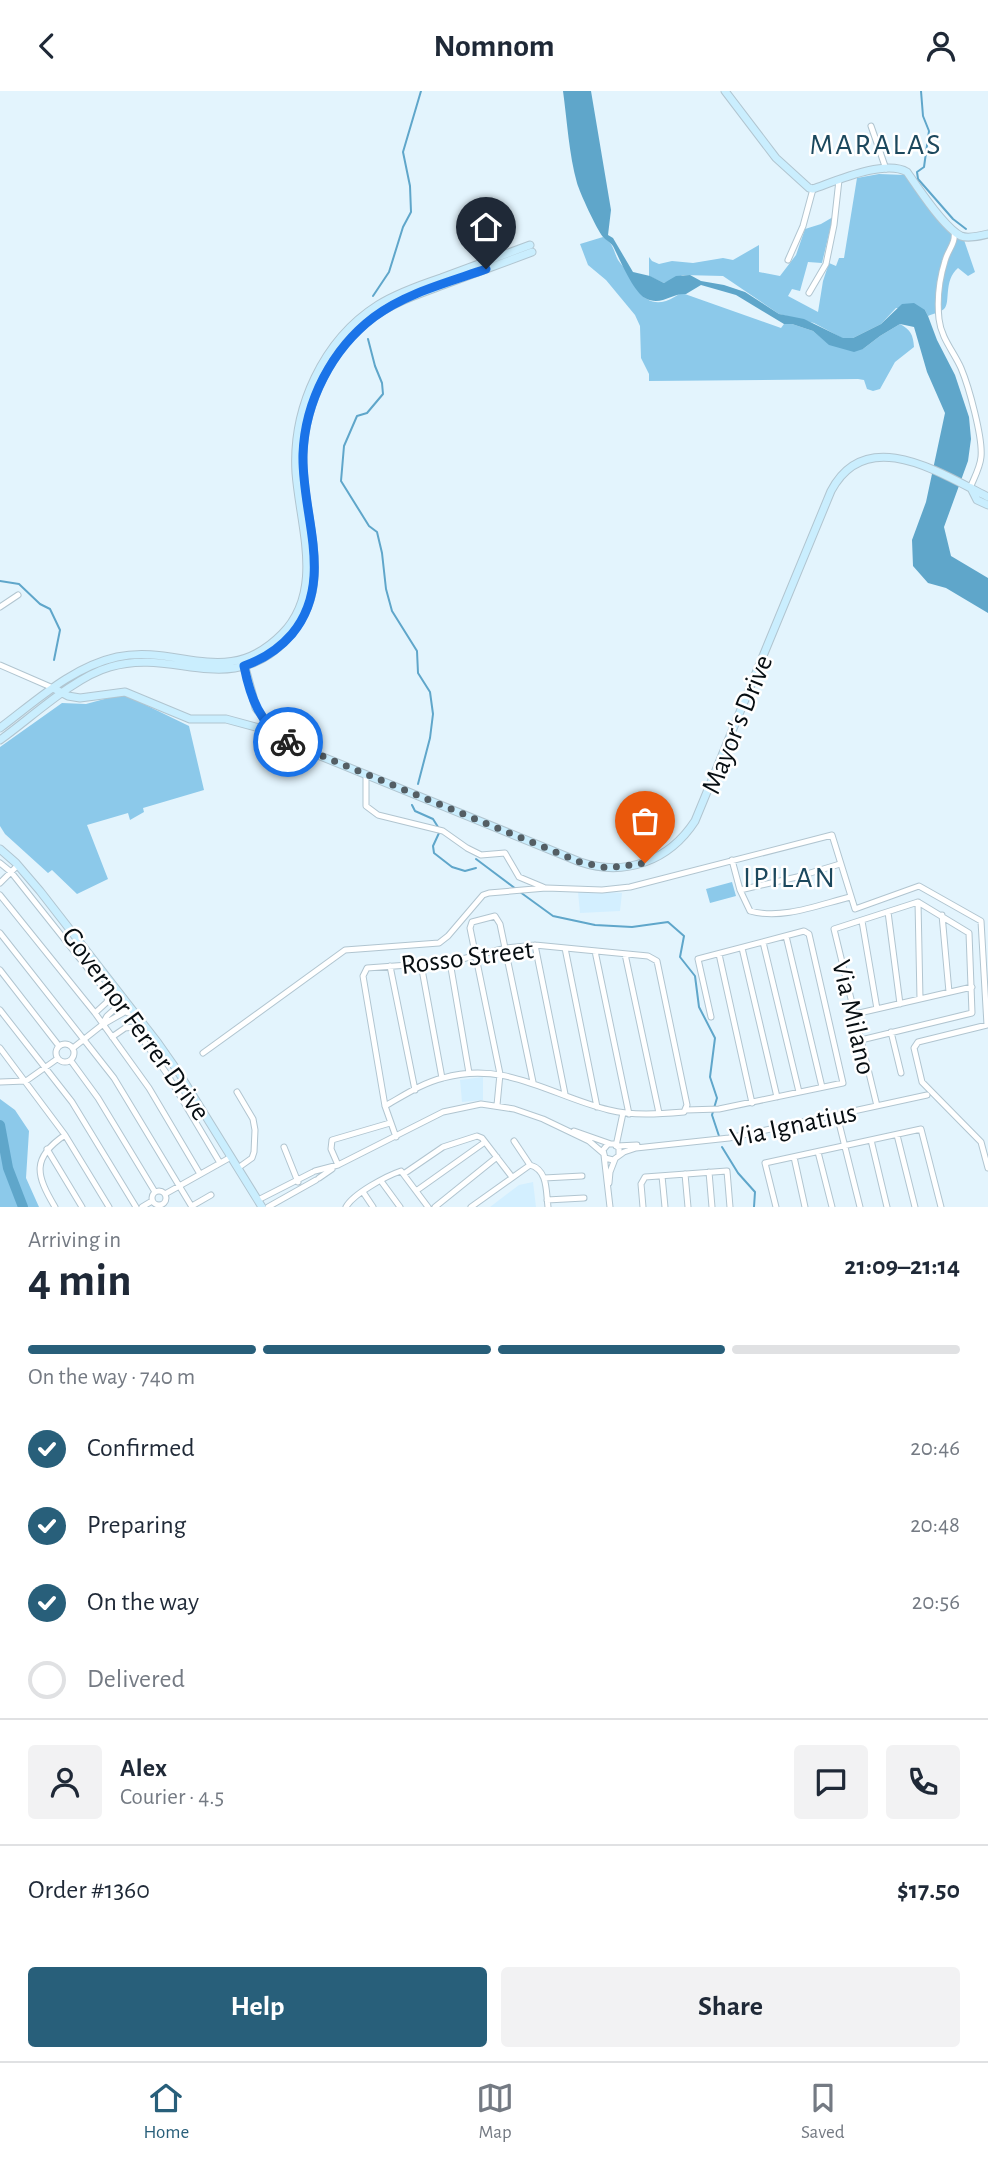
<!DOCTYPE html>
<meta charset="utf-8">
<style>
body{margin:0;font-family:"Alegreya Sans",sans-serif;background:#f2f2f3;color:#1f2937;height:100vh;display:flex;flex-direction:column;font-size:26px;white-space:nowrap}
*{box-sizing:border-box;margin:0}
p{font-size:23px;color:#747a83}
.icon{flex:none;width:38px;height:38px;fill:none;stroke:currentColor;stroke-width:2;stroke-linecap:round;stroke-linejoin:round}
.map{position:relative;height:1116px;overflow:hidden}
.side{display:flex;flex-direction:column;background:#fff;flex:1}
.side>*{flex:none}
.pin{position:absolute;display:grid;place-items:center;width:60px;height:60px;color:#fff;margin:-72px -30px;border-radius:50% 50% 50% 0;rotate:-45deg;box-shadow:0 0 7px #0007}
.pin .icon{rotate:45deg}
.courier{position:absolute;display:grid;place-items:center;width:70px;height:70px;margin:-35px;border:5px solid #1a73e8;border-radius:50%;background:#fff;color:#222;box-shadow:0 2px 9px #0007}
.overview em{font-style:normal;font-weight:700}
.overview div{display:flex;flex-direction:column-reverse}
.overview{display:flex;align-items:center;justify-content:space-between;height:119px;padding:0 28px}
h1{font-size:46px;font-weight:700;line-height:52px}
.bar{display:grid;grid-template-columns:repeat(4,1fr);gap:10px 7px;align-content:center;height:84px;padding:0 28px}
.bar i{height:9px;border-radius:5px;background:#e0e1e3}
.bar .on{background:#285f7a}
.bar p{grid-column:span 4}
.line{display:flex;align-items:center;gap:18px;padding:0 28px;border-top:2px solid #e0e1e3}
.line div{flex:1}
.round{display:grid;place-items:center;flex:none;width:74px;height:74px;border-radius:7px;background:#f2f2f3}
ol{padding:0 28px;list-style:none}
li{display:flex;align-items:center;gap:21px;height:77px}
li p{margin-inline-start:auto}
li .icon{padding:7px;border-radius:50%;background:#285f7a;color:#fff;stroke-width:4}
li:last-child{color:#747a83}
li i{width:38px;height:38px;border:4px solid #e0e1e3;border-radius:50%}
.button{display:flex;gap:14px;margin-top:auto;padding:14px 28px}
.button a{flex:1;height:80px;border-radius:7px;background:#285f7a;color:#fff;font-size:28px;font-weight:700;line-height:80px;text-align:center}
.button a+a{background:#f2f2f3;color:#1f2937}
header{display:flex;justify-content:space-between;align-items:center;height:91px;padding:0 28px;background:#fff;font-size:32px;font-weight:700}
.dock{display:flex;justify-content:space-around;align-items:center;height:98px;border-top:2px solid #e0e1e3;background:#fff;font-size:19px;color:#747a83}
.dock a{display:grid;justify-items:center;gap:4px}
.dock .on{color:#285f7a}
.map>svg:first-child{display:block}
.built{fill:#d3efff}
.green{fill:#8cc9ea}
.water{fill:#5fa6ca}
.lines{fill:none;stroke-linecap:round;stroke-linejoin:round}
.stream{stroke:#5fa6ca;stroke-width:2}
.river{stroke:#5fa6ca;stroke-width:10}
.street-casing{stroke:#b1c5d0;stroke-width:7}
.secondary-casing{stroke:#b1c5d0;stroke-width:9}
.street{stroke:#fff;stroke-width:5}
.secondary{stroke:#caeefe;stroke-width:7}
.done{stroke:#545e64;stroke-width:7;stroke-dasharray:0 12.6}
.route{stroke:#1a73e8;stroke-width:9}
.labels{text-anchor:middle;stroke-width:5;stroke-linejoin:round;paint-order:stroke}
.street-label{font-size:28px;fill:#070e12;stroke:#fff}
.neighbourhood-label{font-size:30px;letter-spacing:2px;fill:#1c485d;stroke:#fff}
</style>
<header><svg class="icon" aria-label="back" viewBox="0 0 24 24"><path d="M15 5l-7 7 7 7"/></svg>Nomnom<svg class="icon" aria-label="person" viewBox="0 0 24 24"><circle cx="12" cy="8" r="4"/><path d="M4 21q1-7 8-7t8 7"/></svg></header>
<div class="map">
<svg width="988" height="1116" viewBox="0 0 988 1116">
<rect width="100%" height="100%" fill="#e3f4fd"/>
<path class="built" d="M598,800L622,802L620,820L580,822L578,801Z
M483,986V1009L462,1011L460,989Z
M533,1091L536,1116H490L519,1094Z"/>
<path class="green" d="M879,83L905,84C923,108 938,135 964,149L975,181L968,185L958,177C943,190 951,212 944,218C941,221 932,223 928,225L925,219L896,217L881,233L853,247H842L814,232L779,223L723,185L683,184L664,192L649,185V166L652,170L659,173L672,170L693,172L723,167L733,169L759,154V181L780,185L796,164L805,138L821,133L833,126L822,172L808,171L800,200L792,198L788,205L818,221L823,190L829,172L836,175L839,167H844L857,87Z
M603,146C614,153 613,159 618,169C621,174 626,178 629,183C636,198 645,216 666,210C672,208 677,204 682,202L781,237L784,233H792L813,240L825,250L863,258L880,245L900,233C911,239 913,244 914,256L895,271L880,298L873,300L867,298L864,289L858,288L649,290V283L641,267L640,235L635,224L606,189L588,174L580,153Z
M123,603L189,635L204,699L143,717L144,721L130,729L128,722L87,734L108,788L77,803L52,779L48,782L5,743L0,735V656L62,612L86,613Z
M732,791L736,805L710,812L706,798Z
M0,1008L15,1019L29,1040L26,1087L39,1116H0Z"/>
<path class="water" d="M563,0H591L611,119L608,144L613,147L633,181L650,185L664,192L676,185L690,184L701,190L724,194L745,201L779,223L804,228L843,247H853L881,233L902,213L914,212L925,219L928,225L937,249L955,284L969,326L971,348L968,370L944,436L951,465L988,487V522L946,497L928,492L913,475L912,449L926,411L945,322L927,281L914,236L900,233L880,245L863,258L854,261L829,254L813,240L792,233H784L736,204L701,194L686,203C671,202 661,216 645,207C633,200 620,169 614,157C612,152 607,150 603,146C596,137 580,102 577,92C569,64 567,29 563,0Z"/>
<g class="lines">
<path class="stream" d="M921,0L923,25L929,40L924,76L917,81L918,88L953,128L966,138
M373,205L389,181L403,136L411,121L410,95L403,61L421,0
M368,248L375,275L382,292L383,303L367,322L357,325L344,355L341,390L369,435L377,441L382,462L386,498L392,520L417,560L418,582L430,601L433,623L430,647L418,693
M0,490L19,493L40,513L50,518L60,539L54,569
M412,714L415,720L433,728L438,736
M439,742L433,755L434,762L452,776L465,780L476,777
M476,768L516,798
M520,801L553,825L595,834L632,836L668,831L684,845L680,866L695,885L699,916L715,947L710,986L717,1007L712,1024L719,1045
M722,1056L738,1082L755,1101L754,1116"/>
<path class="river" d="M0,1034L8,1077L23,1116"/>
<g class="street-casing">
<path id="street" d="M871,35L886,78
M954,140C956,153 948,158 945,170C939,189 937,209 939,228C941,247 954,261 961,277C969,296 983,347 981,366C980,377 974,387 970,397
M788,169L803,135L813,98
M809,202L826,173L834,134L839,89
M0,516L18,504
M0,574L53,597
M366,684V715L378,724L443,740L467,757L481,764L505,762L519,786L543,796
M732,769L740,799L750,820C782,829 818,814 850,806
M0,772L11,781L108,903L107,911L95,922
M0,792L18,774
M740,799L797,786L840,773
M0,804L95,922L149,997L200,1083
M918,811L920,908
M888,821L900,913
M942,824L949,901
M862,830L877,918
M0,842L114,987L192,1116
M786,845L822,996
M763,851L799,1001
M535,854L565,1003
M565,857L597,1016
M742,857L777,1006
M595,860L629,1023
M625,863L659,1022
M719,863L752,1012
M450,871L469,982
M421,873L442,987
M390,875L415,999
M0,879L59,955
M124,907L120,910V919L128,922L133,919
M0,919L72,1011L136,1116
M855,923L972,896
M102,934L107,925L118,915
M891,941L901,982
M112,946L125,937L134,936L167,983L220,1072
M861,949L972,922L969,842L918,811L834,838L877,1015
M56 962a9 9 0 1 1 18 0a9 9 0 1 1-18 0Z
M0,957L65,1044L109,1116
M73,957L102,934L123,922
M203,962L345,859L439,852L448,845L483,804L489,802L546,797L602,799L630,796L832,744L855,818L919,795L981,830L987,934L918,951L914,957L922,991L981,1051L988,1077
M71,970L98,1007L155,1101
M0,991L26,990L57,968
M237,1001L253,1028L255,1039L254,1061L252,1067L238,1077
M497,1014L500,983L470,837L472,831L495,825L500,833L533,991
M385,1015C403,1005 422,992 443,987C506,969 551,1005 609,1019C632,1025 660,1023 684,1021L687,1014L657,870L648,865L535,854L506,857L450,871L367,877L363,885L385,1015L396,1046
M686,1019L719,1018L843,992L809,843L804,840L698,868L711,926
M837,1024L860,1116
M574,1040L611,1053
M897,1044L915,1116
M871,1049L887,1116
M514,1050L530,1074
M616,1055L623,1022
M617,1055L637,1054
M284,1056L298,1091
M47,1058L82,1116
M818,1061L832,1116
M604,1064L610,1116
M619,1064V1057L614,1053H608L603,1059L605,1067L613,1069L624,1061L636,1057L729,1047L927,1004
M794,1066L805,1116
M338,1074L331,1058L332,1049L390,1032
M315,1080L338,1074L443,1021L481,1013L514,1018L543,1028L589,1050L603,1062
M709,1081L712,1116
M405,1082L443,1056L477,1045L482,1047L512,1086
M685,1083L688,1116
M662,1085L665,1116
M319,1087L332,1078
M544,1087L582,1085
M381,1090L400,1116
M609,1092L610,1081L615,1068
M152 1107a7 7 0 1 1 14 0a7 7 0 1 1-14 0Z
M416,1100L485,1051
M363,1101L373,1116
M165,1103L231,1066
M258,1109L313,1081
M547,1109L584,1107
M192,1115L211,1104
M55,1116C36,1084 31,1067 65,1044
M142,1116L152,1110
M268,1116L316,1089
M346,1116C353,1103 386,1085 401,1080L428,1116
M435,1116L497,1066
M471,1116L530,1074C548,1079 546,1100 548,1116
M643,1116L641,1093L645,1086L727,1080L730,1116
M776,1116L765,1072L921,1038L941,1116"/>
</g>
<g class="secondary-casing">
<path id="secondary" d="M725,0L776,67L809,97L813,98C836,90 885,68 907,81C918,97 944,137 961,145C968,148 980,145 988,143
M971,397L977,409L988,414
M244,573L256,617L274,641
M53,597L68,605L80,607L125,601L190,628H226L263,638L291,653L580,771C625,786 669,770 695,730L831,400C866,333 940,382 988,406
M0,637C36,610 72,576 117,566C179,553 227,599 282,543C325,499 300,436 296,382C292,317 323,249 378,214C397,202 420,194 441,187C471,176 501,165 530,154
M0,649C31,627 74,586 110,576C174,556 229,608 286,549C337,497 304,435 303,372C302,316 330,258 375,225C396,210 419,203 443,194C473,183 502,172 532,161
M0,758L16,772L40,800L158,952L179,982L262,1116"/>
</g>
<use href="#street" class="street"/>
<use href="#secondary" class="secondary"/>
</g>
<g class="lines">
<path class="done" d="M288,651L580,771L608,777L645,772"/>
<path class="route" d="M288,651C260,634 250,605 244,575C264,568 279,558 292,543C336,490 301,423 303,363C305,310 332,258 374,226C406,202 449,191 486,178"/>
</g>
<g class="labels">
<g class="street-label">
<text transform="translate(736 633) rotate(-68)" y="10">Mayor's Drive</text>
<text transform="translate(467 865) rotate(-7)" y="10">Rosso Street</text>
<text transform="translate(855 926) rotate(77)" y="10">Via Milano</text>
<text transform="translate(137 932) rotate(54)" y="10">Governor Ferrer Drive</text>
<text transform="translate(793 1033) rotate(-12)" y="10">Via Ignatius</text>
</g>
<g class="neighbourhood-label">
<text x="876" y="63">MARALAS</text>
<text x="790" y="796">IPILAN</text>
</g>
</g>
</svg>
<div class="pin" style="left:645px;top:772px;background:#ea580c"><svg class="icon" aria-label="bag" viewBox="0 0 24 24"><path d="M5 8h14l-1 12H6zM9 8a3 3 0 0 1 6 0"/></svg></div>
<div class="pin" style="left:486px;top:178px;background:#1f2937"><svg class="icon" aria-label="home" viewBox="0 0 24 24"><path d="M3 11l9-7 9 7M6 9v11h12V9"/></svg></div>
<div class="courier" style="left:288px;top:651px"><svg class="icon" aria-label="bike" viewBox="0 0 24 24"><circle cx="6" cy="16" r="4"/><circle cx="18" cy="16" r="4"/><path d="M6 16l4-8h5l3 8M10 8l3 8H6M13 5h3"/></svg></div>
</div>
<section class="side">
<div class="overview"><div><h1>4 min</h1><p>Arriving in</p></div><em>21:09–21:14</em></div>
<div class="bar"><i class="on"></i><i class="on"></i><i class="on"></i><i></i><p>On the way · 740 m</p></div>
<ol>
<li><svg class="icon" aria-label="check" viewBox="0 0 24 24"><path d="M5 12l5 5 9-10"/></svg>Confirmed<p>20:46</p></li>
<li><svg class="icon" aria-label="check" viewBox="0 0 24 24"><path d="M5 12l5 5 9-10"/></svg>Preparing<p>20:48</p></li>
<li><svg class="icon" aria-label="check" viewBox="0 0 24 24"><path d="M5 12l5 5 9-10"/></svg>On the way<p>20:56</p></li>
<li><i></i>Delivered</li>
</ol>
<div class="line" style="height:126px"><a class="round"><svg class="icon" aria-label="person" viewBox="0 0 24 24"><circle cx="12" cy="8" r="4"/><path d="M4 21q1-7 8-7t8 7"/></svg></a><div><b>Alex</b><p>Courier · 4.5</p></div><a class="round"><svg class="icon" aria-label="chat" viewBox="0 0 24 24"><path d="M4 5h16v11H9l-5 4z"/></svg></a><a class="round"><svg class="icon" aria-label="phone" viewBox="0 0 24 24"><path d="M5 4h4l2 5-3 2q2 4 5 5l2-3 5 2v4C11 20 4 13 5 4z"/></svg></a></div>
<div class="line" style="height:91px"><div>Order #1360</div><b>$17.50</b></div>
<div class="button"><a>Help</a><a>Share</a></div>
</section>
<nav class="dock">
<a class="on"><svg class="icon" aria-label="home" viewBox="0 0 24 24"><path d="M3 11l9-7 9 7M6 9v11h12V9"/></svg>Home</a>
<a><svg class="icon" aria-label="map" viewBox="0 0 24 24"><path d="M3 6l6-2 6 2 6-2v14l-6 2-6-2-6 2zM9 4v14M15 6v14"/></svg>Map</a>
<a><svg class="icon" aria-label="saved" viewBox="0 0 24 24"><path d="M7 4h10v16l-5-4-5 4z"/></svg>Saved</a>
</nav>
